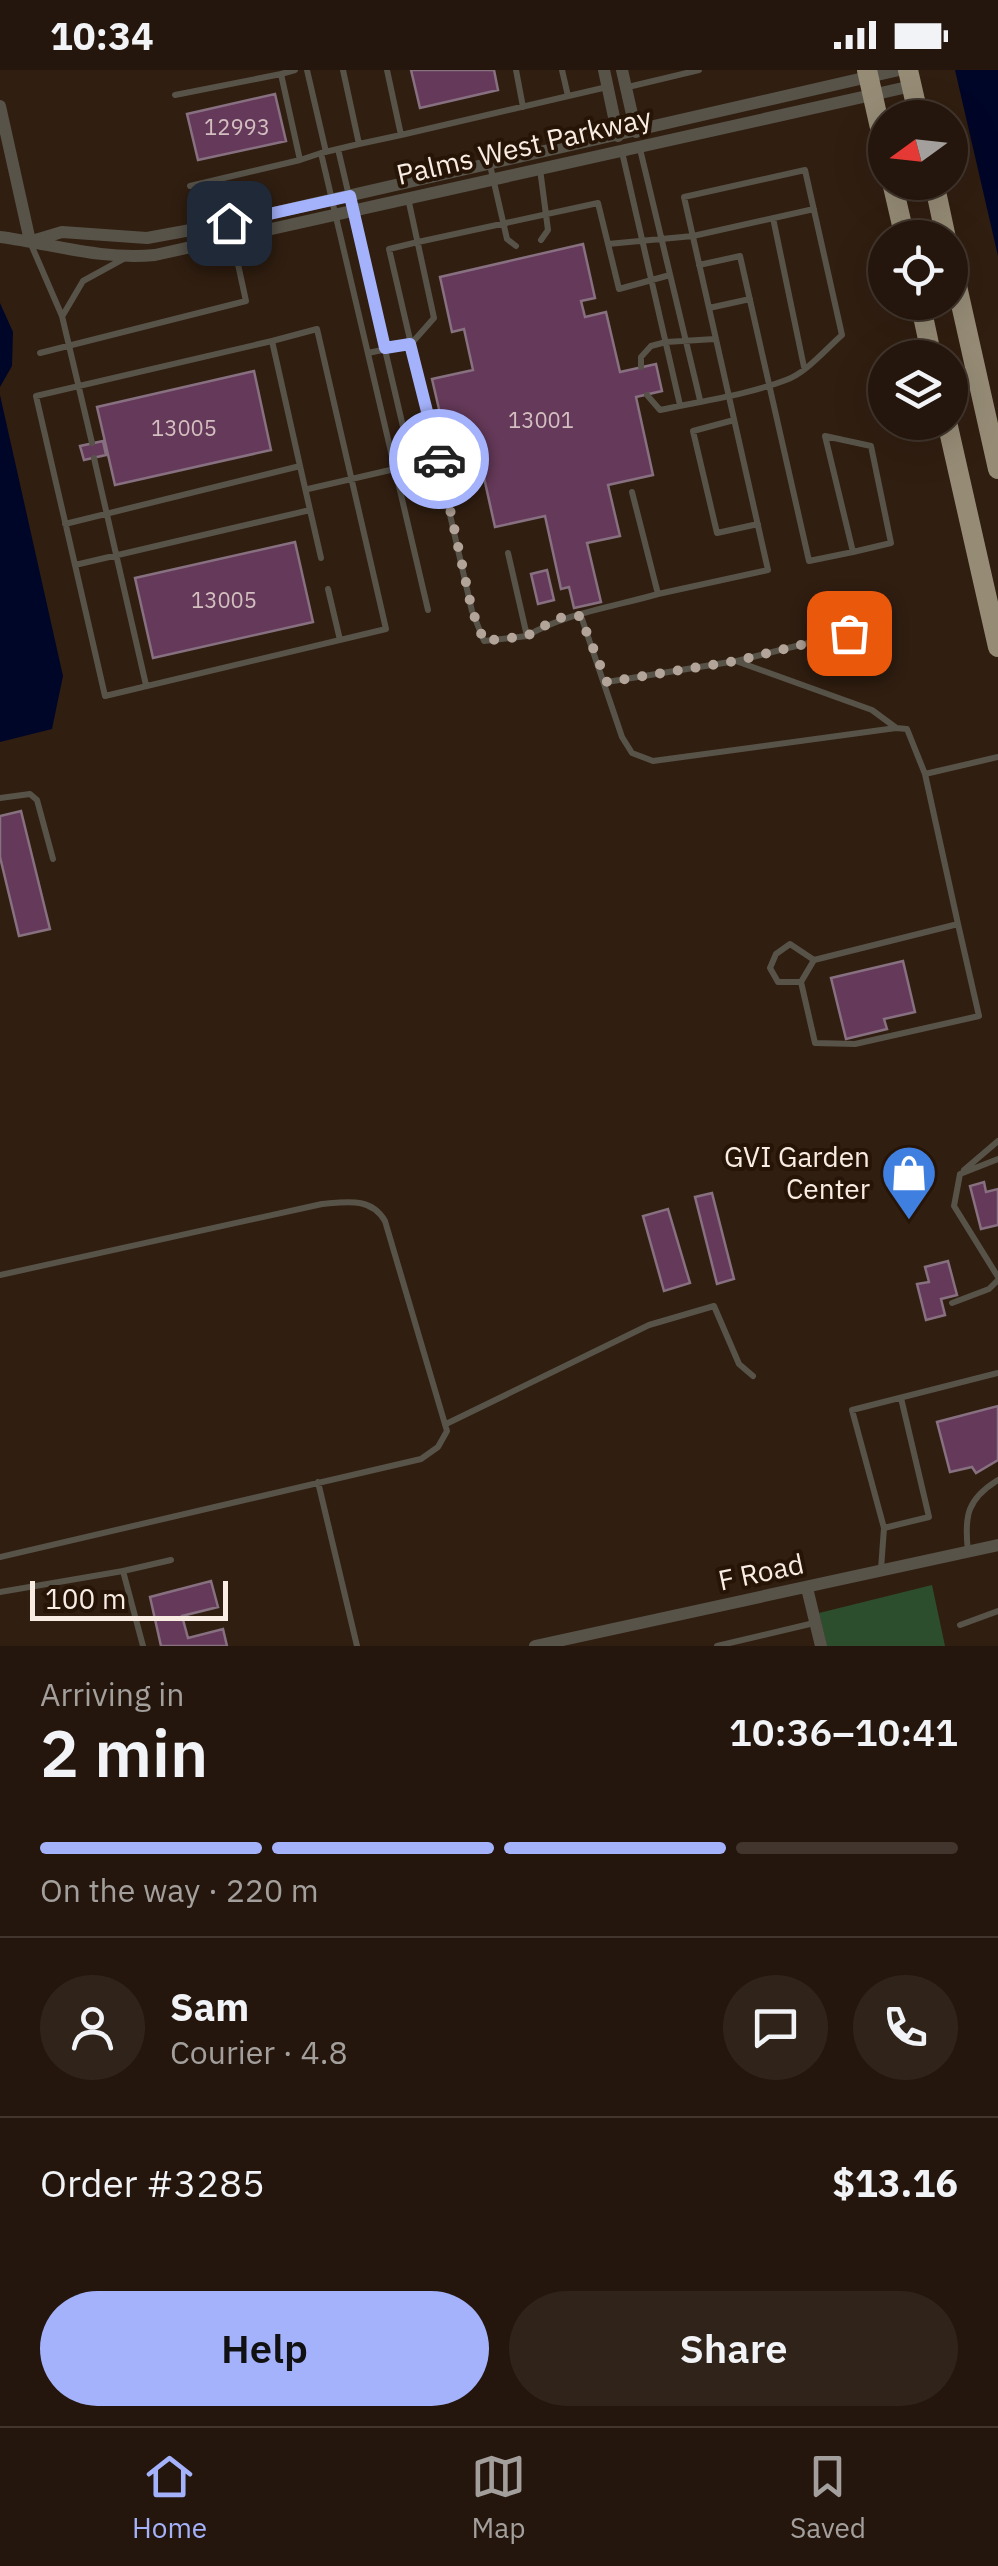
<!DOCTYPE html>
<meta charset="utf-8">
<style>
body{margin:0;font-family:"IBM Plex Sans",sans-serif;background:#30231a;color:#f1f3f6;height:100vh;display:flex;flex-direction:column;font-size:38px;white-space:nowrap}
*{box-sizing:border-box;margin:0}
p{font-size:32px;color:#a39f9d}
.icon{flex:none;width:55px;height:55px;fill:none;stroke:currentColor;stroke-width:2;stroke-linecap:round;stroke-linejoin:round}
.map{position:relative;height:1576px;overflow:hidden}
.drawer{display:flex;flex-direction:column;background:#24160c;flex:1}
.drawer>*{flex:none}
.needle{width:65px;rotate:255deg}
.controls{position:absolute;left:868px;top:30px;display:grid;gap:20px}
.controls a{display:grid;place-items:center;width:100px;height:100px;border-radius:50%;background:#24160c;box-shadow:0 10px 40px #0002,0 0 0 2px #41352d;font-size:50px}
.scale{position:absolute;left:30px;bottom:25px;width:198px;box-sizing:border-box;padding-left:10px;border:5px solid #f8ece3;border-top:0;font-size:28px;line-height:35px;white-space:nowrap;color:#f8ece3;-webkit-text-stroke:8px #261407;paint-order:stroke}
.pin{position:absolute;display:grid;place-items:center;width:85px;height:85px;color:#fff;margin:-42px;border-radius:20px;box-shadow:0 5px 15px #0006}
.courier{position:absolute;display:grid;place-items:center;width:100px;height:100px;margin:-50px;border:8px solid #a4b2fc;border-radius:50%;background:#fff;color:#222;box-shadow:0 2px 12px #0007}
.head em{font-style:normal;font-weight:600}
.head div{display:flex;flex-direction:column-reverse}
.head{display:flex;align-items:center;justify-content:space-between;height:170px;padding:0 40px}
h1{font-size:65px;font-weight:600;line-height:75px}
.bar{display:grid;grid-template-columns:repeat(4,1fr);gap:15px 10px;align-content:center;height:120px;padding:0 40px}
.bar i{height:12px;border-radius:8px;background:#41352d}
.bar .on{background:#a4b2fc}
.bar p{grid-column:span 4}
.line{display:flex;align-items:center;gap:25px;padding:0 40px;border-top:2px solid #41352d}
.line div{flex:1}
.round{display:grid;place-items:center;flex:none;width:105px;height:105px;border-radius:52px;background:#30231a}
.primary-button{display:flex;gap:20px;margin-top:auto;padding:20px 40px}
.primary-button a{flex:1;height:115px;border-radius:60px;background:#a4b2fc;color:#111;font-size:40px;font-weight:600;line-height:115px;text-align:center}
.primary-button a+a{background:#30231a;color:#f1f3f6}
.status{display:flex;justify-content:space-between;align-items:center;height:70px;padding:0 50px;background:#24160c;direction:ltr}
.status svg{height:28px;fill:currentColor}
.tabs{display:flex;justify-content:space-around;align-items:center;height:140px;border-top:2px solid #41352d;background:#24160c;font-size:28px;color:#a39f9d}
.tabs a{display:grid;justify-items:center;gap:5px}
.tabs .on{color:#a4b2fc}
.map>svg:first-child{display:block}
.green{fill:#2d4e2d}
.water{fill:#000628}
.building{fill:#653959;stroke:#877080;stroke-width:2.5}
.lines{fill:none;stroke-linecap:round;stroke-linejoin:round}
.service{stroke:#575349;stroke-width:6}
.minor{stroke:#575349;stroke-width:12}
.trunk{stroke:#968c76;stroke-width:20}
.done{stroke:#b2a499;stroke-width:10;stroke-dasharray:0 18}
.route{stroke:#a4b2fc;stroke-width:12}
.labels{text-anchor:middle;stroke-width:8;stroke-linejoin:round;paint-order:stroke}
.number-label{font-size:22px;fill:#d3bfc0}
.street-label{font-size:28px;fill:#f8ece3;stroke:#261407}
.poi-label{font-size:28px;fill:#f8ece3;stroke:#261407;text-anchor:end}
</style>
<div class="status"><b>10:34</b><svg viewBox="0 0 49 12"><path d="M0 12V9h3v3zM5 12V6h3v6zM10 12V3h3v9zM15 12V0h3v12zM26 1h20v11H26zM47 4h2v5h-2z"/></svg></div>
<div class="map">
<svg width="998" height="1576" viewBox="0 0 998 1576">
<rect width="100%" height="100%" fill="#301e10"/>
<path class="green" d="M932,1515L945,1576H827L819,1543Z"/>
<path class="water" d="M955,0H998V186Z
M0,233L13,262L12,296L0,317Z
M0,325L63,606L52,659L0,672Z"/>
<path class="building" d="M411,0H494L498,20L420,38Z
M275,24L286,71L198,90L187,44Z
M583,174L595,228L581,231L585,247L606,242L620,302L656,294L662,321L636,327L653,405L608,415L620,466L587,473L601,532L574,538L569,517L561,519L545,446L495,457L476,372L448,378L432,309L473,300L464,259L452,262L440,207Z
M254,301L271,380L115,415L97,337Z
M103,371L106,385L84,390L80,376Z
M295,472L313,552L153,588L135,508Z
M547,500L554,530L538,534L531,504Z
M21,741L50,859L19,866L0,787V746Z
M903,891L915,942L884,949L887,959L846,969L831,908Z
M984,1112L986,1122L998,1119V1155L981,1159L970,1116Z
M712,1123L734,1209L717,1214L695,1127Z
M668,1139L690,1213L664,1221L643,1146Z
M948,1191L957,1225L941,1229L945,1245L926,1250L917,1214L929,1212L925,1197Z
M998,1336V1390L976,1403L972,1397L950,1402L937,1352Z
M211,1511L218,1537L182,1546L188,1568L223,1559L227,1576H161L150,1527Z"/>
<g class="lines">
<path class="service" d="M295,0L281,4L300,90L321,83
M307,0L326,82
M343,0L359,74L401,65
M387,0L401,65L607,17
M516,0L523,37
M562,0L568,26
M628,17L699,0
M175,25L281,4
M359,74L321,83L428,540
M338,79L412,395
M640,79L700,330
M622,82L680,335
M490,95L507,169L516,176
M540,99L548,160L541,170
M190,116L300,90
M408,128L434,248L411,274L472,541L484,571L527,566L508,483
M773,148L804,297
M30,172L62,246L92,373
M608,174L693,166L814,139
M699,195L740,186L809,491L853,482L825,366L871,376L891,473L853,482
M709,238L750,229
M63,245L83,211L125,188
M40,283L246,231L229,153
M368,283L411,274L389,179L418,172L598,133L619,219L670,205
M641,297V287L651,276L666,272L715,269
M647,325L660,340C701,331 747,325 786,310C806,303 826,279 842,265L805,100L684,127L768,500L658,524
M734,350L693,361L717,463L758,454
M94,388L146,615
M308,419L438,389
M310,440L321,488
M65,454L300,396L310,440L75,495L105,626L386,559L317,259L272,271
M75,495L36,326L272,271L300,396
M328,519L340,570
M581,546L622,667L632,683L653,691L896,658L907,659L925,704
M527,566C566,543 613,537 658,524L632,422
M737,591L887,553
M607,612L736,591L872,640L895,657
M0,728L30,724L37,730L53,789
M958,854L979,946L855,974L815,973L801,912L814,890L958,854L925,704L998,687
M801,912H778L770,898L776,884L790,874L814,890
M998,1089L960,1104L954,1136L998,1207
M964,1100L998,1071
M0,1205L322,1134C347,1132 371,1127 385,1151L447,1361L438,1377L421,1389L0,1487
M952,1233L989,1219L998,1210
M446,1354L649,1255L714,1236L739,1294L753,1306
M318,1412L357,1576
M884,1458L929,1447L901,1328
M968,1481C964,1446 967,1429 998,1410
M881,1499L884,1458L852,1340L998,1303
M123,1501L171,1490
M0,1522L123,1501L143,1576
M960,1555L998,1541
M717,1576L814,1553"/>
<path class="minor" d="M604,0L618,66
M622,0L636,62
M0,36L30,171
M0,167C53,174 100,190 155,185L912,16
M32,171L62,162L147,168L229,153L899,0
M807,1518L821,1576
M535,1576L998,1475"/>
<path class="trunk" d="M867,0L885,80
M908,0L919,48
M892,112L905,168
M934,112L946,168
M950,185L998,399
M920,232L932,288
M947,352L998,577"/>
</g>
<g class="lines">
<path class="done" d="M439,389L472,540L484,571L527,566L558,548L580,546L607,612L736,591L849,563"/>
<path class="route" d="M229,153L350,126L385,278L410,274L439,389"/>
</g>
<defs>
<g id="shop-pin" transform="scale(2.875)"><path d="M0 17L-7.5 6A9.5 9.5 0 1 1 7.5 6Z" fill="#3f7fe0" stroke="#261407"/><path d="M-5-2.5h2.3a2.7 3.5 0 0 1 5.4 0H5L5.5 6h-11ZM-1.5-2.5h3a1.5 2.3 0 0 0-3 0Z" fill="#fff"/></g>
</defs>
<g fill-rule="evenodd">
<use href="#shop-pin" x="909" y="1103"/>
</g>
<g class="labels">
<g class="number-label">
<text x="237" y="65">12993</text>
<text x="541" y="358">13001</text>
<text x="184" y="366">13005</text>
<text x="224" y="538">13005</text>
</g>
<g class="street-label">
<text transform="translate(524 76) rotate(-13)" y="10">Palms West Parkway</text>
<text transform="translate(761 1502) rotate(-12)" y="10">F Road</text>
</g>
<g class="poi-label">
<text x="870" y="1097">GVI Garden<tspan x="870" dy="32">Center</tspan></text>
</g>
</g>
</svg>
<div class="controls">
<a><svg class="needle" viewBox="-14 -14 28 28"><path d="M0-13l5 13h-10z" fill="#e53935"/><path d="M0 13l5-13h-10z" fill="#a39f9d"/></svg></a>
<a><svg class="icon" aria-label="locate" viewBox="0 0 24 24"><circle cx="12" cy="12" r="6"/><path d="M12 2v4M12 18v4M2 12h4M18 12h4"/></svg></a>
<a><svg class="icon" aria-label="layers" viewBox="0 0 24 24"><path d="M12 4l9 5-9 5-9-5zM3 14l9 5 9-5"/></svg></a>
</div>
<div class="scale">100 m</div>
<div class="pin" style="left:849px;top:563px;background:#ea580c"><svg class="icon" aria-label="bag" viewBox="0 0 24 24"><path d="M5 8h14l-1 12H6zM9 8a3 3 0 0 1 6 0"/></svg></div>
<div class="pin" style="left:229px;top:153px;background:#1f2937"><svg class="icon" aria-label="home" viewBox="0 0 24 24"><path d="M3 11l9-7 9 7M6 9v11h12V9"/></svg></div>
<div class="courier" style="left:439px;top:389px"><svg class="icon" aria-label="car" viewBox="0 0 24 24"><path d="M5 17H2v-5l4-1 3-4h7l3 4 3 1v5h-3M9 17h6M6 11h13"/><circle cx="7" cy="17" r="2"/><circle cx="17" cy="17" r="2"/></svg></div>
</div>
<section class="drawer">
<div class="head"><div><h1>2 min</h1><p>Arriving in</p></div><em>10:36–10:41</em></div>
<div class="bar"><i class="on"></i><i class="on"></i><i class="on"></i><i></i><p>On the way · 220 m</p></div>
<div class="line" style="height:180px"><a class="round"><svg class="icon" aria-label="person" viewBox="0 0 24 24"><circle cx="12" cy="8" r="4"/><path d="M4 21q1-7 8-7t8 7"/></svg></a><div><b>Sam</b><p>Courier · 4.8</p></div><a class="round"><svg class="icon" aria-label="chat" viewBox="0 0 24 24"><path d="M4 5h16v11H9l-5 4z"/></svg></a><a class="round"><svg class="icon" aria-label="phone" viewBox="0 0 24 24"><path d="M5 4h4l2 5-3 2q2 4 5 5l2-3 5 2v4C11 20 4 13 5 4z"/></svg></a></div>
<div class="line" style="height:130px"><div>Order #3285</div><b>$13.16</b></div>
<div class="primary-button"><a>Help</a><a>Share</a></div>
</section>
<nav class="tabs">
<a class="on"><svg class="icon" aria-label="home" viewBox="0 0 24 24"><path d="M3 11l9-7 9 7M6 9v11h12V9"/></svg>Home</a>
<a><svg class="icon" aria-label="map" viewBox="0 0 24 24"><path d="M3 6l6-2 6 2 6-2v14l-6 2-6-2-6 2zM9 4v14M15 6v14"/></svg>Map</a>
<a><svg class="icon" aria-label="saved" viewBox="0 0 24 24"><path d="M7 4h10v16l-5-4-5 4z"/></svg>Saved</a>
</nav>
